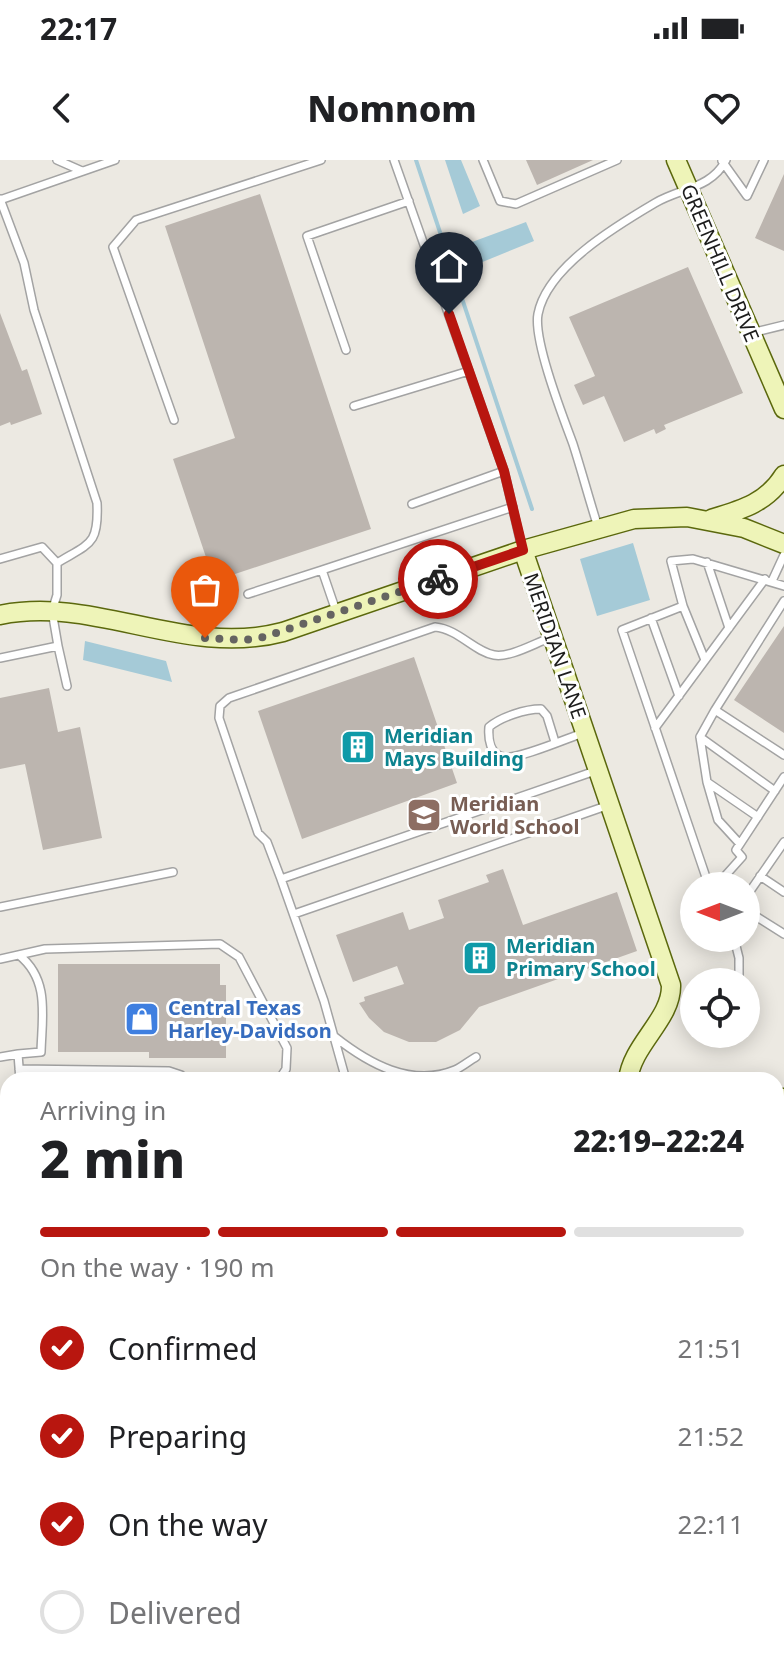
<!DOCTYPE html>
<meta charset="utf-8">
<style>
body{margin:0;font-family:"Noto Sans",sans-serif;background:#f2f2f2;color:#202124;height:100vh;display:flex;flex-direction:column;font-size:30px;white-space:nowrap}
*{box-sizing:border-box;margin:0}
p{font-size:26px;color:#757577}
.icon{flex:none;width:44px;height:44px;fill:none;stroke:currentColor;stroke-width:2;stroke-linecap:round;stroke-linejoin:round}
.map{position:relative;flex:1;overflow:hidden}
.details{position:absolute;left:0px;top:912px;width:784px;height:602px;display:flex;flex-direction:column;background:#fff;border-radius:24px 24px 0 0;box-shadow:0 4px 20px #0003}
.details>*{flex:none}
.needle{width:52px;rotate:270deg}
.controls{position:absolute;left:680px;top:712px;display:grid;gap:16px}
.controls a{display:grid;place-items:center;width:80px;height:80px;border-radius:50%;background:#fff;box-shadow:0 4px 20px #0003;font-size:40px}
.pin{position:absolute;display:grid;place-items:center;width:68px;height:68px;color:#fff;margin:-82px -34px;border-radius:50% 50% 50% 0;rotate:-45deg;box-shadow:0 0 8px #0007}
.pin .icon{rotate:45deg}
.courier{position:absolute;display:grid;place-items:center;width:80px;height:80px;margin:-40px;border:6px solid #b8160f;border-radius:50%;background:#fff;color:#222;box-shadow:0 2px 10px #0007}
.head em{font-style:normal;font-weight:800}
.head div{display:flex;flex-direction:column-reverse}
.head{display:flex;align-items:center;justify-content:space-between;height:136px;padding:0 40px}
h1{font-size:52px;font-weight:800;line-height:60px}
.bar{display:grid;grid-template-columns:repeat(4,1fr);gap:12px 8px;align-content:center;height:96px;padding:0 40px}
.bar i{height:10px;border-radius:6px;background:#e0e0e0}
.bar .active{background:#b8160f}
.bar p{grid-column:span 4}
ol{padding:0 40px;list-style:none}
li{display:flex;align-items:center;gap:24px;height:88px}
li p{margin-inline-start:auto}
li .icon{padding:8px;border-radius:50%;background:#b8160f;color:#fff;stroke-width:4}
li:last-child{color:#757577}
li i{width:44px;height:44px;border:4px solid #e0e0e0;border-radius:50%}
.status{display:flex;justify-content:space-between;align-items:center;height:56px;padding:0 40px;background:#fff;direction:ltr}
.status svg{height:22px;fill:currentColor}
header{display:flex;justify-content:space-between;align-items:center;height:104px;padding:0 40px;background:#fff;font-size:36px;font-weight:800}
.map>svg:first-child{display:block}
.water{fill:#a5cad7}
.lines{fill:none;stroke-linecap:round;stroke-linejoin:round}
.stream{stroke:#a5cad7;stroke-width:4}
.building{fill:#bcb5af}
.lane-casing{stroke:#a3a3a3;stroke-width:10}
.street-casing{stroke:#a3a3a3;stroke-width:17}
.secondary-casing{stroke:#5b680d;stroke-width:21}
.highway-casing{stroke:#c8315f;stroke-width:27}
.lane{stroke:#fff;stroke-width:7}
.street{stroke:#fff;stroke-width:14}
.secondary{stroke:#eef4b8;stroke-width:18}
.highway{stroke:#df8f9a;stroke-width:24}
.done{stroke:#656461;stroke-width:8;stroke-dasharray:0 14.4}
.route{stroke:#b8160f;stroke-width:10}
.labels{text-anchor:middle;stroke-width:6;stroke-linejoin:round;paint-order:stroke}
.street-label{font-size:20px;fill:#1c1c1c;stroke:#fff}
.culture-label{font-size:20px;font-weight:bold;fill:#0d838f;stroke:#fff;text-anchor:start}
.education-label{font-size:20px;font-weight:bold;fill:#785e54;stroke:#fff;text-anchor:start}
.shop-label{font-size:20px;font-weight:bold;fill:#366cbe;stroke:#fff;text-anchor:start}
</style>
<div class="status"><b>22:17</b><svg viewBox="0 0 49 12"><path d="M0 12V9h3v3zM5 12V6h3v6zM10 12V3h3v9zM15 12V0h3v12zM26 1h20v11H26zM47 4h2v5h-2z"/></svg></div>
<header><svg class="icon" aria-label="back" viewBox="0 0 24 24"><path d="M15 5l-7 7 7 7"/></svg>Nomnom<svg class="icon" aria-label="heart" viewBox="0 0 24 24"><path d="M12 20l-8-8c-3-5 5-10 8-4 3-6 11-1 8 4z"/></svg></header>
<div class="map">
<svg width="784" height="1513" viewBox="0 0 784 1513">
<rect width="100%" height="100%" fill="#ece9e2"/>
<path class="water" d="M445,0H461L480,46L463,54Z
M526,62L534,81L480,103L472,82Z
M633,383L650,440L597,456L580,399Z
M85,481L166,501L172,522L83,500Z"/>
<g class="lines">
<path class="stream" d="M416,0L532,349"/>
</g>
<path class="building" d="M526,0H593L537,25Z
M784,14V91L755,78Z
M260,34L371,369L214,421L173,299L235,278L165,66Z
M688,107L743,233L664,265L666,269L656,274L654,269L624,282L604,236L583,245L574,225L595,216L569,157Z
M0,153L22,211L27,209L42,254L11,265L10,262L0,266Z
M784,466V573L734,540Z
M414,497L457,623L302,679L258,551Z
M49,528L58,572L80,567L102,678L43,690L25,604L0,609V538Z
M503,709L523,765L617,732L637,791L479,847L460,870L436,882H409L384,872L369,858L359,843L365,841L364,837L404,824L397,806L353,822L336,775L403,752L409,770L444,758L438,740L489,722L486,715Z
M58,804H220V825H226V898H149V892H58Z"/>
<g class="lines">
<g class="lane-casing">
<path id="lane" d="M57,0L82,11
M394,0L504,311L522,388
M483,0L500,41L516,44L617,0
M722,1L747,36L764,0
M0,39L24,103L34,150L97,343C99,385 90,383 57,403
M0,40L115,0
M751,173L784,165
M346,190L307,76L409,41
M354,246L469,211
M174,260L113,87L136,60L321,0
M412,344L504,311
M598,367C589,339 582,312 573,284C563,257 533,180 538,154C547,107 616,66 655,43C680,28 711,29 726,0
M0,399L42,387L57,403V435L52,451L58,486L0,498
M707,402L729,468
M772,421L784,395
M248,434L322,410
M784,441L715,550L784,595
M683,446L705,500
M336,451L322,410L513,347
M651,458L679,536
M58,486L67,526
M655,568L765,419
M700,577L715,550
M555,582L547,556L541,549C525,549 501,557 489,567C488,579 490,595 504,597C517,600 568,578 583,573
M707,622L718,660L740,684
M758,657L707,622L700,577L775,631
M760,716L784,732
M281,719L267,682L258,673L219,558L220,546L229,538L435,467C458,469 475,492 494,495C510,498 535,483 550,478
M709,726L622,470L683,446L671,401L693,399L784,426
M716,726L742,697L736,690L784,617
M746,737L784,682
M0,747L173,712
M746,750L784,774
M294,754L609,645
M734,778L739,798V822
M0,799L45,789L220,784L239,797L287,888L286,909L279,920
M746,845L750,858
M335,877C368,903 411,928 455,910C462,907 469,901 476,897
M18,894L41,892C42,856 50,820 19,795
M0,897L18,894L20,920
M19,909L169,911L181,915L184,920
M346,920L324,841L281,719L598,610
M0,1352H8
M776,1371L784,1372
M0,1489H8
M116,1506V1513
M361,1513L362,1506
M655,1513V1506"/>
</g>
<g class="street-casing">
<path id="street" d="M0,1306L8,1308
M490,1506V1513"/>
</g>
<g class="secondary-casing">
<path id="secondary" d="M676,0L784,249
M711,359C741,350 767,343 784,315
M523,390L671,825C672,859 632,884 628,920
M0,455C95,435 185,498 283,472L523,390L634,359L687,357L744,368L784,384
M776,939L784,938
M776,954L784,955
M0,1005L8,1004
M0,1148L8,1147
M776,1187L784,1192"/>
</g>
<g class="highway-casing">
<path id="highway" d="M776,1036H784
M0,1061H8
M776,1072H784
M0,1108L8,1107"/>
</g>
<use href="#lane" class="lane"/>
<use href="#street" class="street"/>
<use href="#secondary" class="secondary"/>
<use href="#highway" class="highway"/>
</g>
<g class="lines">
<path class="done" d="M205,478L244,480L264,477L438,419"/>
<path class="route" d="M438,419L523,390L504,311L449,154"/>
</g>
<defs>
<g id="building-square" transform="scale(1.8)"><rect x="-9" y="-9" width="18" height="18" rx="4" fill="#0f9aa8" stroke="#fff"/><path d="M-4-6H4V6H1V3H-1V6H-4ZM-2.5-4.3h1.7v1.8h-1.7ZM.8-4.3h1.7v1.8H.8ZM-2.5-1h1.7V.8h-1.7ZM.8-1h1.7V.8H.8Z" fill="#fff"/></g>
<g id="school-square" transform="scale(1.8)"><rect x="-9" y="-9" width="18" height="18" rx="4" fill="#8d6e63" stroke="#fff"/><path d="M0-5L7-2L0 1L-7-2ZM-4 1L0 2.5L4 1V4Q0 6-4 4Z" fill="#fff"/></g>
<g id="shop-square" transform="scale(1.8)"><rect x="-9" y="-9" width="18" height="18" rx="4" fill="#3f7fe0" stroke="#fff"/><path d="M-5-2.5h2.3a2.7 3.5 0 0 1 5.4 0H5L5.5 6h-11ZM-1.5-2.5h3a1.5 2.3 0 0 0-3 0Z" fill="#fff"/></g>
</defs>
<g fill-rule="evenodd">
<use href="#building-square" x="358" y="587"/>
<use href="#school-square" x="424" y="655"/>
<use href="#building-square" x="480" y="798"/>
<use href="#shop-square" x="142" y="859"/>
</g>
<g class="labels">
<g class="street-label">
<text transform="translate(720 103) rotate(67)" y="7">GREENHILL DRIVE</text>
<text transform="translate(555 486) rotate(71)" y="7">MERIDIAN LANE</text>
</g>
<g class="culture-label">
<text x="384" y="583">Meridian<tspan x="384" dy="23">Mays Building</tspan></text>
<text x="506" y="793">Meridian<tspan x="506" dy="23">Primary School</tspan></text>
</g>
<g class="education-label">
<text x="450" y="651">Meridian<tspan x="450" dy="23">World School</tspan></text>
</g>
<g class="shop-label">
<text x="168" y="855">Central Texas<tspan x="168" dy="23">Harley-Davidson</tspan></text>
</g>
</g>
</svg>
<div class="controls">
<a><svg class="needle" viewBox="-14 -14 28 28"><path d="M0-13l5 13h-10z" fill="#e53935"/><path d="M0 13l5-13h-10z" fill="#757577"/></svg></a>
<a><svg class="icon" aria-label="locate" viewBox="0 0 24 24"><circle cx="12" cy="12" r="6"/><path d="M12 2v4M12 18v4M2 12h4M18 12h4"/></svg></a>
</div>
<div class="pin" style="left:205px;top:478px;background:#ea580c"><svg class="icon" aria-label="bag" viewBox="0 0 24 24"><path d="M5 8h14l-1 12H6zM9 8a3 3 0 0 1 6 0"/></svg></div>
<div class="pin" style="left:449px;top:154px;background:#1f2937"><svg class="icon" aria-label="home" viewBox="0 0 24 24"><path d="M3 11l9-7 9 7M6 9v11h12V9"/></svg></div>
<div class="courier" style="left:438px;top:419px"><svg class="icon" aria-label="bike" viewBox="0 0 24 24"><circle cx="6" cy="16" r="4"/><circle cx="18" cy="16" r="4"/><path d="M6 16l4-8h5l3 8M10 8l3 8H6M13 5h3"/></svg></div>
<section class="details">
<div class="head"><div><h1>2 min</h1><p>Arriving in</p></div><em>22:19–22:24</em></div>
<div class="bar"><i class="active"></i><i class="active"></i><i class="active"></i><i></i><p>On the way · 190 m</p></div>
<ol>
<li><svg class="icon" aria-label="check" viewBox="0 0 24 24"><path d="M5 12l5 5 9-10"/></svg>Confirmed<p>21:51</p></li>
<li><svg class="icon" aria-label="check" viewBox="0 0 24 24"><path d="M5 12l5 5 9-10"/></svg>Preparing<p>21:52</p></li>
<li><svg class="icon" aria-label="check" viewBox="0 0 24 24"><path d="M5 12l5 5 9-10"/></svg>On the way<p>22:11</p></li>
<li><i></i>Delivered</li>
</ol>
</section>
</div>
